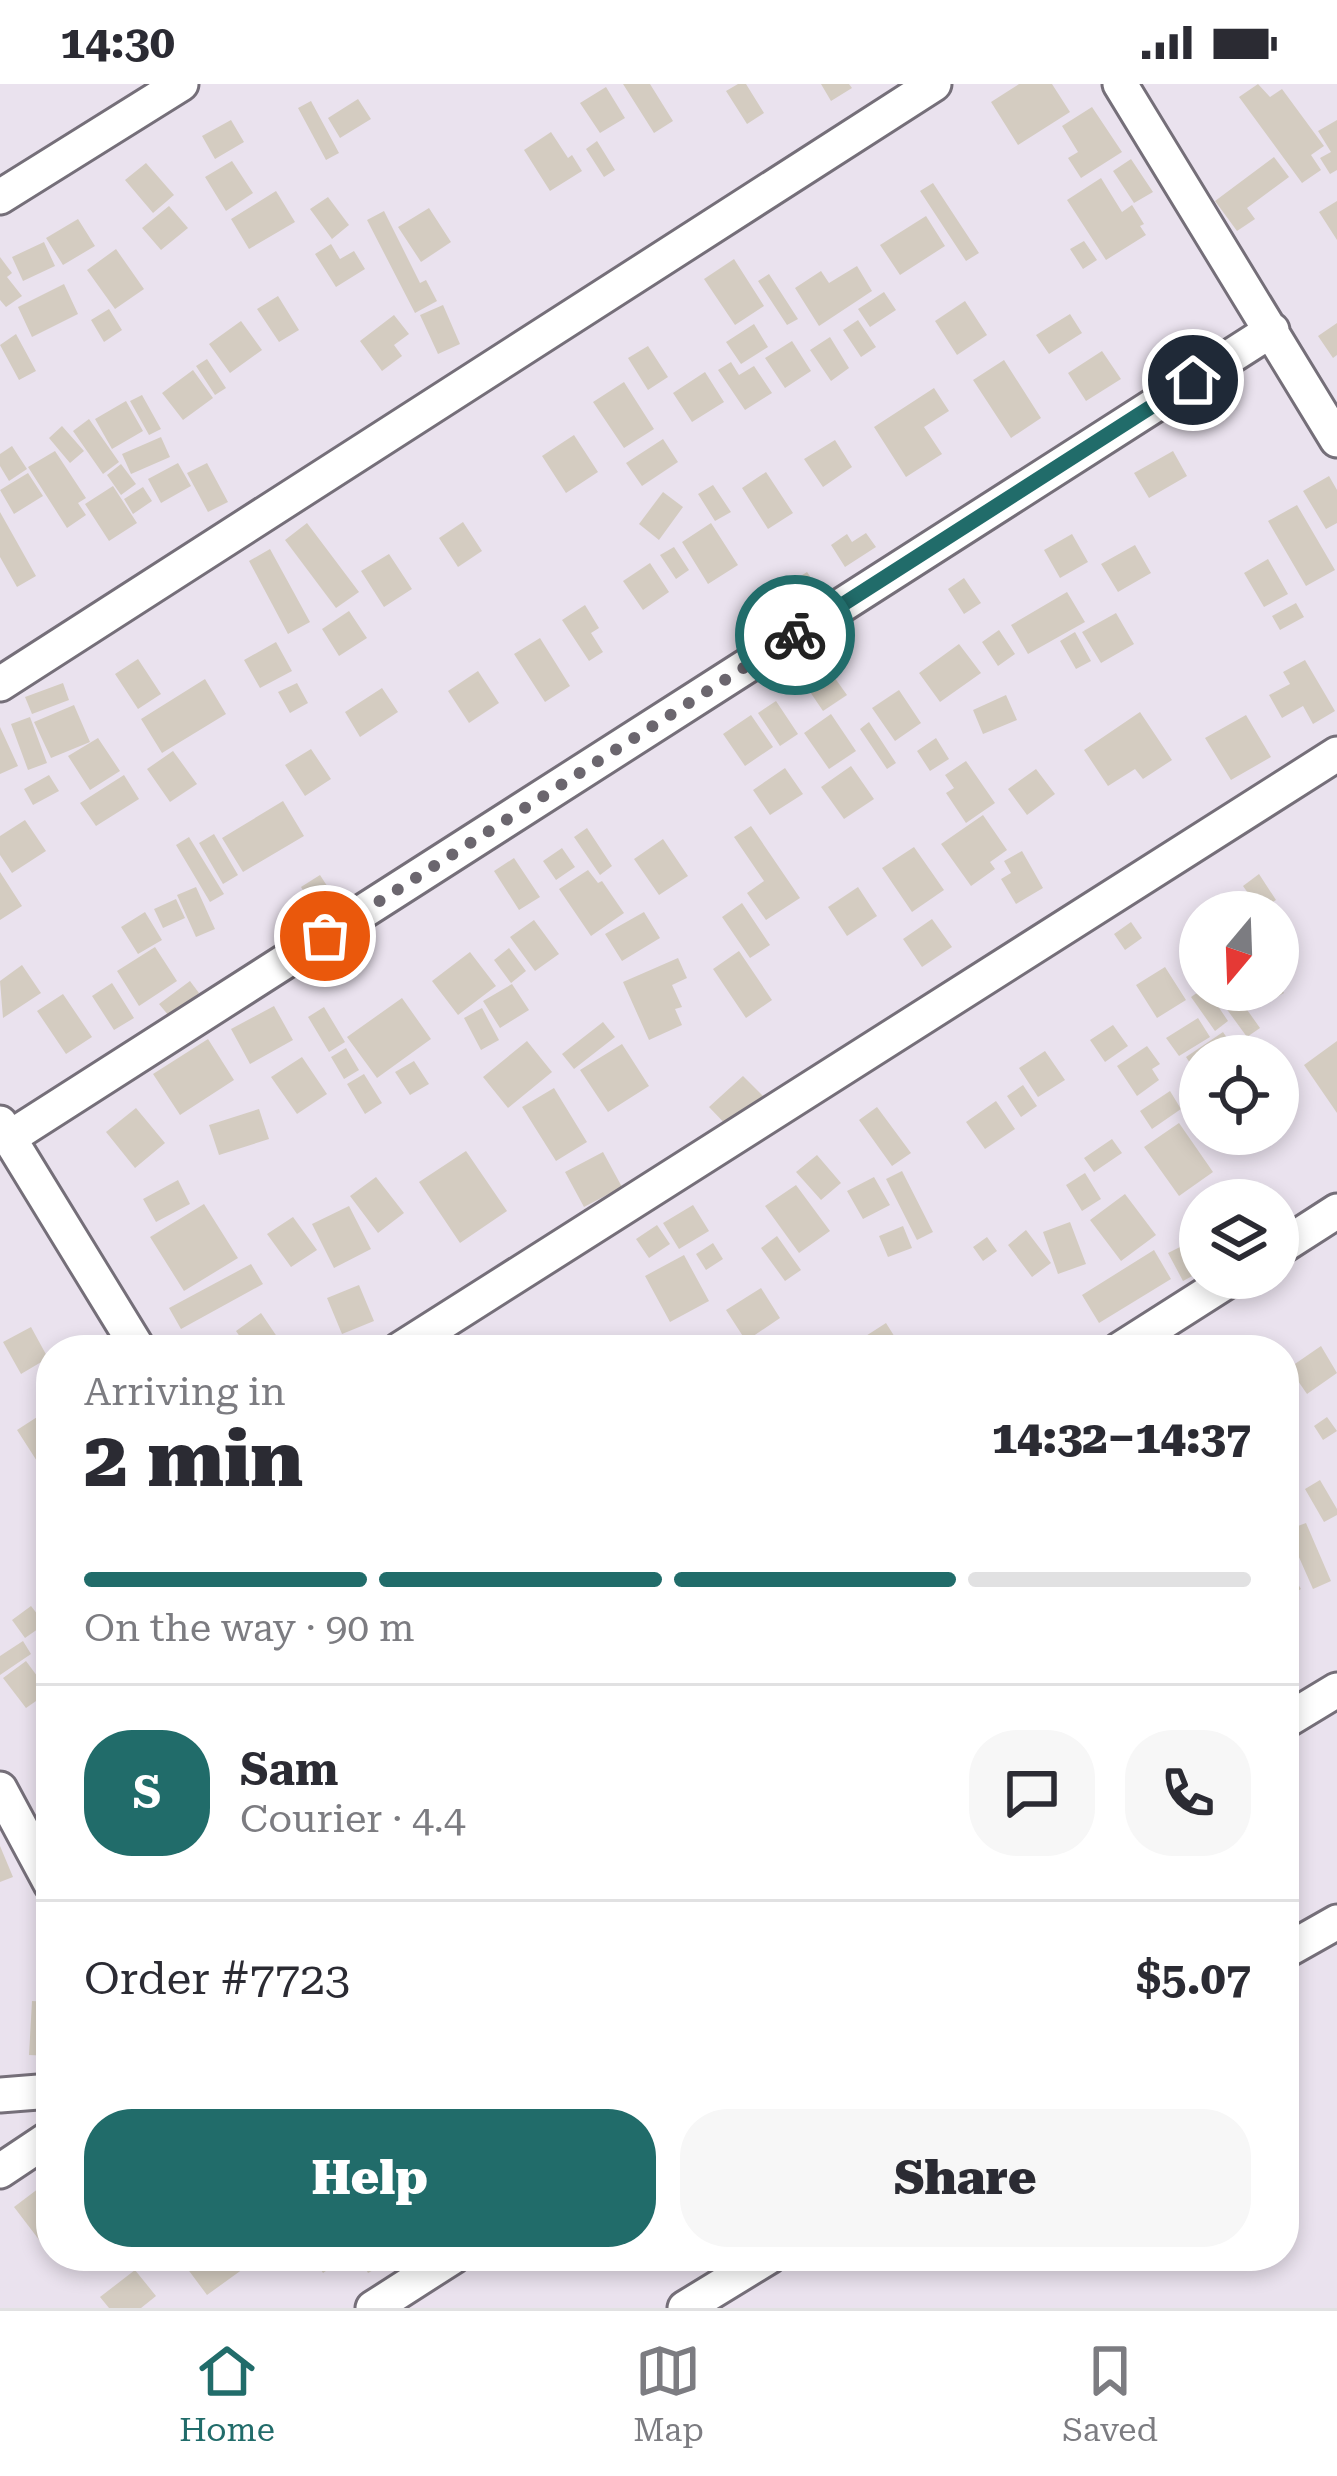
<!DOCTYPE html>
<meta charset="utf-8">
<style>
body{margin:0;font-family:"Roboto Serif",serif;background:#f7f7f7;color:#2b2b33;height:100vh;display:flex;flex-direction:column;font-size:45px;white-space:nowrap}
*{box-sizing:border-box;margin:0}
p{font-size:39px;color:#7c7c81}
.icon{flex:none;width:66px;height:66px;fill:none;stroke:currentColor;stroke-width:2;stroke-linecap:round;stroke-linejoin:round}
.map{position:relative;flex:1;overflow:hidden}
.sheet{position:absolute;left:36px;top:1251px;width:1263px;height:936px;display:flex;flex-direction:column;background:#fff;border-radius:48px;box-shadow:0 6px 18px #0003}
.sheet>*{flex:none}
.needle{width:78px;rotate:199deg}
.tools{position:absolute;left:1179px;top:807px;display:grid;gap:24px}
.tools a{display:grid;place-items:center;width:120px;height:120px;border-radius:50%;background:#fff;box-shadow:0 6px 18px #0003;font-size:60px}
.pin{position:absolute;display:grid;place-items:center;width:102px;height:102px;color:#fff;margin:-51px;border:6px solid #fff;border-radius:50%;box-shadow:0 3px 12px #0007}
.courier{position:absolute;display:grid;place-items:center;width:120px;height:120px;margin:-60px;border:9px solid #216c6a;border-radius:50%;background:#fff;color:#222;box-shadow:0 3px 15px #0007}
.headline em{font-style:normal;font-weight:800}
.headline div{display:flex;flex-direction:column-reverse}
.headline{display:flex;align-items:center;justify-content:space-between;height:204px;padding:0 48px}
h1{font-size:78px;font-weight:800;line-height:90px}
.bar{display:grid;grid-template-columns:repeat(4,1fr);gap:18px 12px;align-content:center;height:144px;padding:0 48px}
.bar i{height:15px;border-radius:9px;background:#e1e1e2}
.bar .on{background:#216c6a}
.bar p{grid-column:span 4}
.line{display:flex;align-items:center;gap:30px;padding:0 48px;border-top:3px solid #e1e1e2}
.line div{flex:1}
.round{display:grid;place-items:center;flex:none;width:126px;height:126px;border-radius:48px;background:#f7f7f7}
.cta{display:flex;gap:24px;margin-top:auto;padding:24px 48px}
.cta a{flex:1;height:138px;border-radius:48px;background:#216c6a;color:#fff;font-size:48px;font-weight:800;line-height:138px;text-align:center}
.cta a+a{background:#f7f7f7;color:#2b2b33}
.status{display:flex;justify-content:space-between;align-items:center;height:84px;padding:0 60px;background:#fff;direction:ltr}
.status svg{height:33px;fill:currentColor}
.tabs{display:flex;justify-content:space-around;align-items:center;height:168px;border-top:3px solid #e1e1e2;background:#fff;font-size:33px;color:#7c7c81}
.tabs a{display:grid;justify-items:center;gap:6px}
.tabs .on{color:#216c6a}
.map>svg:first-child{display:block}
.building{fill:#d4ccc1}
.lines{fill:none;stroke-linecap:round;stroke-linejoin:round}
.street-casing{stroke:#756f79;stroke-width:39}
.street{stroke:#fff;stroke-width:33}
.done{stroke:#6b666e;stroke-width:12;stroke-dasharray:0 21.6}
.route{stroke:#216c6a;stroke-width:15}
</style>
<div class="status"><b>14:30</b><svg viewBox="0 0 49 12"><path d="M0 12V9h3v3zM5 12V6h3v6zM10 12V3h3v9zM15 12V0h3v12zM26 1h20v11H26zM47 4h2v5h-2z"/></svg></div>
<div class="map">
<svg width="1337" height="2224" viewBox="0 0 1337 2224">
<rect width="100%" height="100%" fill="#eae2ee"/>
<path class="building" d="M623,0H650L673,37L654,49Z
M738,0H746L764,29L747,40L726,7Z
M821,0H849L852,4L831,17Z
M1019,0H1052L1070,28L1018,61L991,18Z
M1258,0L1270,13L1282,5L1324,62L1311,71L1321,86L1302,99L1239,13Z
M606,3L625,34L600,49L580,19Z
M358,15L371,35L340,54L328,34Z
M311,17L339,69L326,76L298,24Z
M1092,23L1122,68L1081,94L1068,74L1078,68L1062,42Z
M231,36L244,58L215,75L202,52Z
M1337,36V86L1330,90L1320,74L1331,68L1318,47Z
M551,48L568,74L572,71L582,87L550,107L524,66Z
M597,57L615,86L604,93L586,65Z
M1274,73L1289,93L1247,124L1255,135L1237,147L1215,117Z
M1131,75L1153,108L1134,119L1113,87Z
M232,77L253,109L226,127L205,93Z
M146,79L174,111L153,129L125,96Z
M1101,94L1122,128L1132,121L1144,140L1140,142L1146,151L1106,176L1067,116Z
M933,99L979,169L966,177L920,107Z
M276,107L295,138L249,165L231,135Z
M328,113L349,141L332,155L310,125Z
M1337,117V156L1319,128Z
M169,122L188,144L161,166L142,144Z
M429,124L451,158L421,178L398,143Z
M384,127L420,199L426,196L437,217L415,229L367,136Z
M926,132L945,162L900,191L880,161Z
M78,135L95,162L63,181L46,154Z
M1084,157L1097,176L1083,185L1070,165Z
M44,158L55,182L23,197L12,173Z
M331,160L340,175L354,167L365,185L336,203L315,170Z
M116,165L144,205L115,225L87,186Z
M0,173L12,189L7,193L22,212L6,223L0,216Z
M734,175L764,222L735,241L704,195Z
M857,182L872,207L819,242L795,204L821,187L829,199Z
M769,190L798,235L787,241L758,197Z
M64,200L78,230L32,253L18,223Z
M884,208L896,226L870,243L858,225Z
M278,212L299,246L279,258L257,225Z
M965,217L987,251L957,271L935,237Z
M443,221L460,260L438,270L420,231Z
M109,225L122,246L104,258L91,236Z
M1070,230L1082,249L1049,270L1036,251Z
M394,231L409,250L394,261L402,272L382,287L360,257Z
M858,236L876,263L861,273L843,246Z
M241,237L262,266L230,289L209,260Z
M1337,239V271L1333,274L1318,252Z
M754,240L768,263L741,280L726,258Z
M16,250L36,287L19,296L0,261Z
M830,253L849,284L831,297L810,266Z
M792,257L811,287L785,304L765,274Z
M648,262L668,293L648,306L628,274Z
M1102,267L1121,295L1086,317L1068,289Z
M207,275L226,304L215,311L196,282Z
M1004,276L1041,334L1011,354L973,296Z
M731,278L739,291L754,282L772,309L745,326L718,286Z
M193,286L213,314L183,336L162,309Z
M705,288L724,318L692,338L673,309Z
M624,298L654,345L624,364L593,318Z
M934,304L949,327L924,343L942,370L906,393L874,343Z
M142,311L161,345L149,351L130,317Z
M126,317L143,347L112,365L95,335Z
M89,335L119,378L103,390L73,347Z
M62,342L84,367L70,379L49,354Z
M574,351L598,388L566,409L542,372Z
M161,353L170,373L131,390L122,370Z
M663,355L678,378L642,402L626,379Z
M835,356L852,383L823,403L804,375Z
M12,362L27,385L9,397L0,382V370Z
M55,367L86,414L78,419L86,431L67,444L28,383Z
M1173,367L1187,392L1149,414L1134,389Z
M178,379L191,402L161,419L148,395Z
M207,379L228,418L208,428L187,389Z
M121,380L136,400L121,411L107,391Z
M766,388L793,429L768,445L742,404Z
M28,389L43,412L14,430L0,406Z
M1329,392L1337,406V439L1326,445L1303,407Z
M713,401L731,428L715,437L698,410Z
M113,402L137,439L109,457L85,420Z
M143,403L152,417L133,430L124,415Z
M663,408L683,423L659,456L639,440Z
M1297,421L1335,486L1306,502L1268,437Z
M0,428L36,492L17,503L0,473Z
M463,438L482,467L458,483L439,454Z
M307,439L359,508L336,524L285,456Z
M711,439L738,481L708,500L682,458Z
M866,449L876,463L845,483L831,461L847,450L852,458Z
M1072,450L1088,478L1060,494L1044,466Z
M1135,461L1151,489L1118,508L1101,480Z
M674,463L689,486L676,495L660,471Z
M270,465L310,538L288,550L249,477Z
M389,470L412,505L384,523L361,487Z
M1268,475L1288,510L1264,523L1244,489Z
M650,479L669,508L643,526L623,497Z
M807,488L821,508L801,521L788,500Z
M964,494L981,519L964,530L948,505Z
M1067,508L1085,538L1028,570L1011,541Z
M1296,519L1304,533L1280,546L1272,532Z
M585,521L599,544L591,549L603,568L589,577L562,536Z
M349,527L367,554L339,572L322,545Z
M1116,529L1134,560L1101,579L1082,548Z
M999,546L1015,570L998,582L982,558Z
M1075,548L1091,577L1076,585L1060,557Z
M540,554L570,602L545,618L514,570Z
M276,558L292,587L260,604L244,576Z
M959,560L981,589L940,618L919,589Z
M138,575L161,610L138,625L115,590Z
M1305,576L1335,627L1313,640L1303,622L1282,634L1269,611L1290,600L1283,588Z
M827,583L847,611L823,627L804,599Z
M478,587L499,619L469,639L448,607Z
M205,595L226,630L162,669L141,635Z
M63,599L69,616L32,630L25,613Z
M297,599L308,619L290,629L278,608Z
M382,604L398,628L360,653L345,628Z
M899,606L921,639L895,657L872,624Z
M1006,611L1017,636L983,650L973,626Z
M776,617L798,650L780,662L758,629Z
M74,621L90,658L51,674L34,638Z
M1140,628L1172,676L1143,695L1135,685L1108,702L1084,666Z
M831,630L856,667L829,685L804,649Z
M751,631L773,663L745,682L723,650Z
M1246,631L1271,673L1231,696L1205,654Z
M30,633L47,679L28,686L11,640Z
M869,638L896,679L887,685L860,645Z
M0,643L18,682L0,690Z
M98,654L120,687L90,706L68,672Z
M936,654L949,675L930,687L917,667Z
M311,665L331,695L305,712L285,681Z
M173,667L197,700L170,718L147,685Z
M966,677L995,719L966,739L946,709L954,704L945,691Z
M851,682L874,715L844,735L821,703Z
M785,684L803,710L770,731L753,706Z
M1036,685L1055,710L1027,731L1008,705Z
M49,691L59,707L33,721L24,705Z
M124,691L139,715L96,742L80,719Z
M283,717L304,752L243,788L222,754Z
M983,731L1007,766L990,778L995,785L971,802L941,760Z
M25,736L46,767L12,789L0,771V752Z
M751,742L800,814L766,836L747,809L764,797L734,753Z
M587,744L612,782L600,791L574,753Z
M214,750L238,791L223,800L199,759Z
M189,753L224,810L210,818L176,761Z
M663,755L688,792L659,811L634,775Z
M914,763L944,806L912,828L882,784Z
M562,764L575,783L556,796L543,777Z
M1022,767L1043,804L1016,820L1001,795L1011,789L1004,777Z
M514,774L540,813L519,826L494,787Z
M588,786L598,799L602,797L624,829L591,852L559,805Z
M0,788L22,822L0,836Z
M1259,790L1276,816L1260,826L1243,802Z
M320,791L342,825L323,838L301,803Z
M196,803L215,845L196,853L177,811Z
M858,803L877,832L847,852L828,823Z
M176,815L185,834L163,844L154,825Z
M742,819L770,861L750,874L722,833Z
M145,828L162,856L138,870L121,843Z
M644,828L660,854L622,877L605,850Z
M932,835L952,863L922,883L903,855Z
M534,836L559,870L535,887L510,853Z
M1131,838L1142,854L1125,866L1114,850Z
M155,863L177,897L139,922L117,887Z
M509,864L526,887L511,899L494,876Z
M739,867L772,916L746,934L713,885Z
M470,868L496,902L458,931L432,897Z
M678,874L687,894L672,901L682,923L675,925L682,941L649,956L623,898Z
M22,881L41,909L3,934L0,897Z
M1165,883L1186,916L1157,934L1136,901Z
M190,897L199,909L169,932L159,920Z
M1278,898L1284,909L1257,924L1246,906H1278Z
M112,899L134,934L114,946L92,912Z
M512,900L529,926L500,944L483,917Z
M1201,906H1207L1228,937L1215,947L1191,913Z
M1220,906H1233L1260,944L1247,953L1215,909Z
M63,910L92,953L66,970L37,927Z
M402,914L431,955L377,994L347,953Z
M274,922L293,956L250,980L231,945Z
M324,923L345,958L329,968L308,933Z
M482,924L499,956L481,966L464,934Z
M1198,934L1210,953L1179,972L1166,954Z
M603,938L615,953L574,985L562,970Z
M1113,941L1128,962L1105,978L1090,956Z
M1223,948L1238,970L1200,972V994L1186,973Z
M208,955L234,996L180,1031L153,990Z
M527,957L552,988L508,1024L483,993Z
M1337,957V1029L1304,981Z
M622,960L649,1002L608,1028L580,986Z
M1147,962L1160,980L1152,985L1159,996L1137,1012L1117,982Z
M346,964L359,986L344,995L331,973Z
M1045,967L1065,996L1038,1013L1019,984Z
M302,973L327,1010L297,1030L271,993Z
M414,977L429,1000L410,1011L395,988Z
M364,990L382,1019L365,1030L347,1000Z
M743,992L766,1015L732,1047L709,1023Z
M1023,1001L1037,1022L1021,1033L1007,1012Z
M554,1004L587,1058L556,1077L522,1023Z
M1170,1007L1181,1025L1152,1045L1140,1027Z
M996,1017L1015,1045L985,1065L966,1038Z
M877,1023L911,1069L892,1082L859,1036Z
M136,1024L165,1059L135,1084L106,1048Z
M259,1025L269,1055L219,1071L209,1041Z
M1179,1039L1213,1088L1179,1112L1144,1063Z
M1244,1050H1276L1254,1064Z
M1112,1055L1122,1069L1094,1088L1084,1074Z
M466,1067L507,1127L460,1159L419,1098Z
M603,1068L622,1103L584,1123L565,1088Z
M817,1071L841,1099L821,1116L796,1088Z
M902,1087L933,1148L917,1156L886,1095Z
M1085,1089L1101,1115L1082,1127L1066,1101Z
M376,1093L404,1129L378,1149L350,1112Z
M874,1093L890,1121L863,1135L847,1107Z
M178,1096L190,1120L156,1138L143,1115Z
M796,1101L830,1147L799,1169L765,1122Z
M1125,1110L1156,1151L1121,1177L1090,1136Z
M204,1120L238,1174L184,1207L150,1153Z
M693,1121L709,1147L679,1165L663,1139Z
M349,1122L371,1165L334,1184L312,1140Z
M293,1133L317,1166L291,1183L267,1150Z
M1070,1138L1086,1180L1058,1190L1043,1148Z
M657,1141L670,1160L649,1174L636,1155Z
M903,1142L912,1164L888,1173L879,1152Z
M1026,1146L1051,1179L1032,1193L1008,1161Z
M777,1152L801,1186L785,1197L761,1164Z
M987,1153L997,1167L983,1177L973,1163Z
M713,1159L723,1175L706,1186L696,1170Z
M1188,1159L1200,1188L1183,1197L1168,1169Z
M1154,1166L1171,1195L1099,1239L1082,1211Z
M684,1171L709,1217L670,1238L645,1192Z
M251,1180L263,1200L181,1245L169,1224Z
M359,1201L374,1237L342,1250L327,1214Z
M761,1204L780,1234L746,1257L726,1226Z
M261,1229L286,1266H249L236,1247Z
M886,1239L903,1266H844Z
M31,1243L48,1274L21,1290L3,1258Z
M619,1252L627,1266H592Z
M1321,1262L1337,1289L1307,1310L1289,1284Z
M51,1324V1399L17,1346Z
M1327,1333L1337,1347L1323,1356L1314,1342Z
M1320,1396L1337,1425V1431L1324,1438L1305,1405Z
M1306,1439L1331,1497L1313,1505L1287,1446Z
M1284,1477L1301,1505L1284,1515Z
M31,1522L45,1540L25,1554L12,1536Z
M23,1557L31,1570L0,1591V1572Z
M51,1557V1589L36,1568Z
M26,1577L49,1608L26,1624L3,1594Z
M0,1762L13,1793L0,1798Z
M32,1917L51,1918V1972L29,1971Z
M51,2095V2149L40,2157L14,2123Z
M93,2172H128L100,2186Z
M178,2172H233L243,2185L207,2211Z
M312,2172H348L323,2189Z
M359,2172H383L386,2179L368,2189Z
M135,2186L156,2212L141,2224H109L100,2213Z"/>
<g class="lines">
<g class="street-casing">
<path id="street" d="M1120,0L1337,356
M0,113L181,0
M0,600L934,0
M0,1039L139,1266
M9,1054L1272,246
M1278,1165L1337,1127
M399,1266L1337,670
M1119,1266L1232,1194
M1284,1638L1337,1606
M0,1705L51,1800
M1284,1868L1337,1838
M0,2011L51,2007
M0,2087L51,2053
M373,2224L454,2172
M685,2224L770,2172"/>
</g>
<use href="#street" class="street"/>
</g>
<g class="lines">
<path class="done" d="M325,852L795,551"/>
<path class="route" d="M795,551L1193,296"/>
</g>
</svg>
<div class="tools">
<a><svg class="needle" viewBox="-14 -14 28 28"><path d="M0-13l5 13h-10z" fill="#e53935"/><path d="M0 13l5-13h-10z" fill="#7c7c81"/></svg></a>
<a><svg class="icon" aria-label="locate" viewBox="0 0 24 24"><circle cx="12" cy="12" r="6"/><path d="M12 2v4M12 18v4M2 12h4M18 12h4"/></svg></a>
<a><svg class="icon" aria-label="layers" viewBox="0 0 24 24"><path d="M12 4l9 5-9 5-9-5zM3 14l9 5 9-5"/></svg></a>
</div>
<div class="pin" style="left:325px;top:852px;background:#ea580c"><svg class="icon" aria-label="bag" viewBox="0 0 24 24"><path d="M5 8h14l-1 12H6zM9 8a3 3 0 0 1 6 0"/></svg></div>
<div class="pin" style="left:1193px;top:296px;background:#1f2937"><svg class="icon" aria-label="home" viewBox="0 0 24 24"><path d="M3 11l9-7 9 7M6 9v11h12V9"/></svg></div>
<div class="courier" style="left:795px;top:551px"><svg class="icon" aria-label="bike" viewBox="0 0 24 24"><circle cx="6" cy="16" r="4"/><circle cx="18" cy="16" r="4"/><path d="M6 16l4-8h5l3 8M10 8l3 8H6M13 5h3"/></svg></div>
<section class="sheet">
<div class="headline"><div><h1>2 min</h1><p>Arriving in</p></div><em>14:32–14:37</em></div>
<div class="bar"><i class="on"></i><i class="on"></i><i class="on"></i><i></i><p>On the way · 90 m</p></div>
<div class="line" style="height:216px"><b class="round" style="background:#216c6a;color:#fff">S</b><div><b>Sam</b><p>Courier · 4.4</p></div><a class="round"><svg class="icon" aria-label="chat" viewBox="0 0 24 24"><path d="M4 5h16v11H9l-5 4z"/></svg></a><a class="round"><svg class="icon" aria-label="phone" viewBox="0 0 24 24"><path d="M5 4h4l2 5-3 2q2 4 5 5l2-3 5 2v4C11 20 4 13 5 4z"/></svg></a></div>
<div class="line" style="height:156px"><div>Order #7723</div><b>$5.07</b></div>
<div class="cta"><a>Help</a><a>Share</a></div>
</section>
</div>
<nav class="tabs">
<a class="on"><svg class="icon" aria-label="home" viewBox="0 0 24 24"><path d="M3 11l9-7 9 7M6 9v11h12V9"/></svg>Home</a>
<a><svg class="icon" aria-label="map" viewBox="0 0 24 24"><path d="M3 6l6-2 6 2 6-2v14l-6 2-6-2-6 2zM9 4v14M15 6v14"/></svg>Map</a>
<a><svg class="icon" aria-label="saved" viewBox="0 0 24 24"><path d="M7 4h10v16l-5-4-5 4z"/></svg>Saved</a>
</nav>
